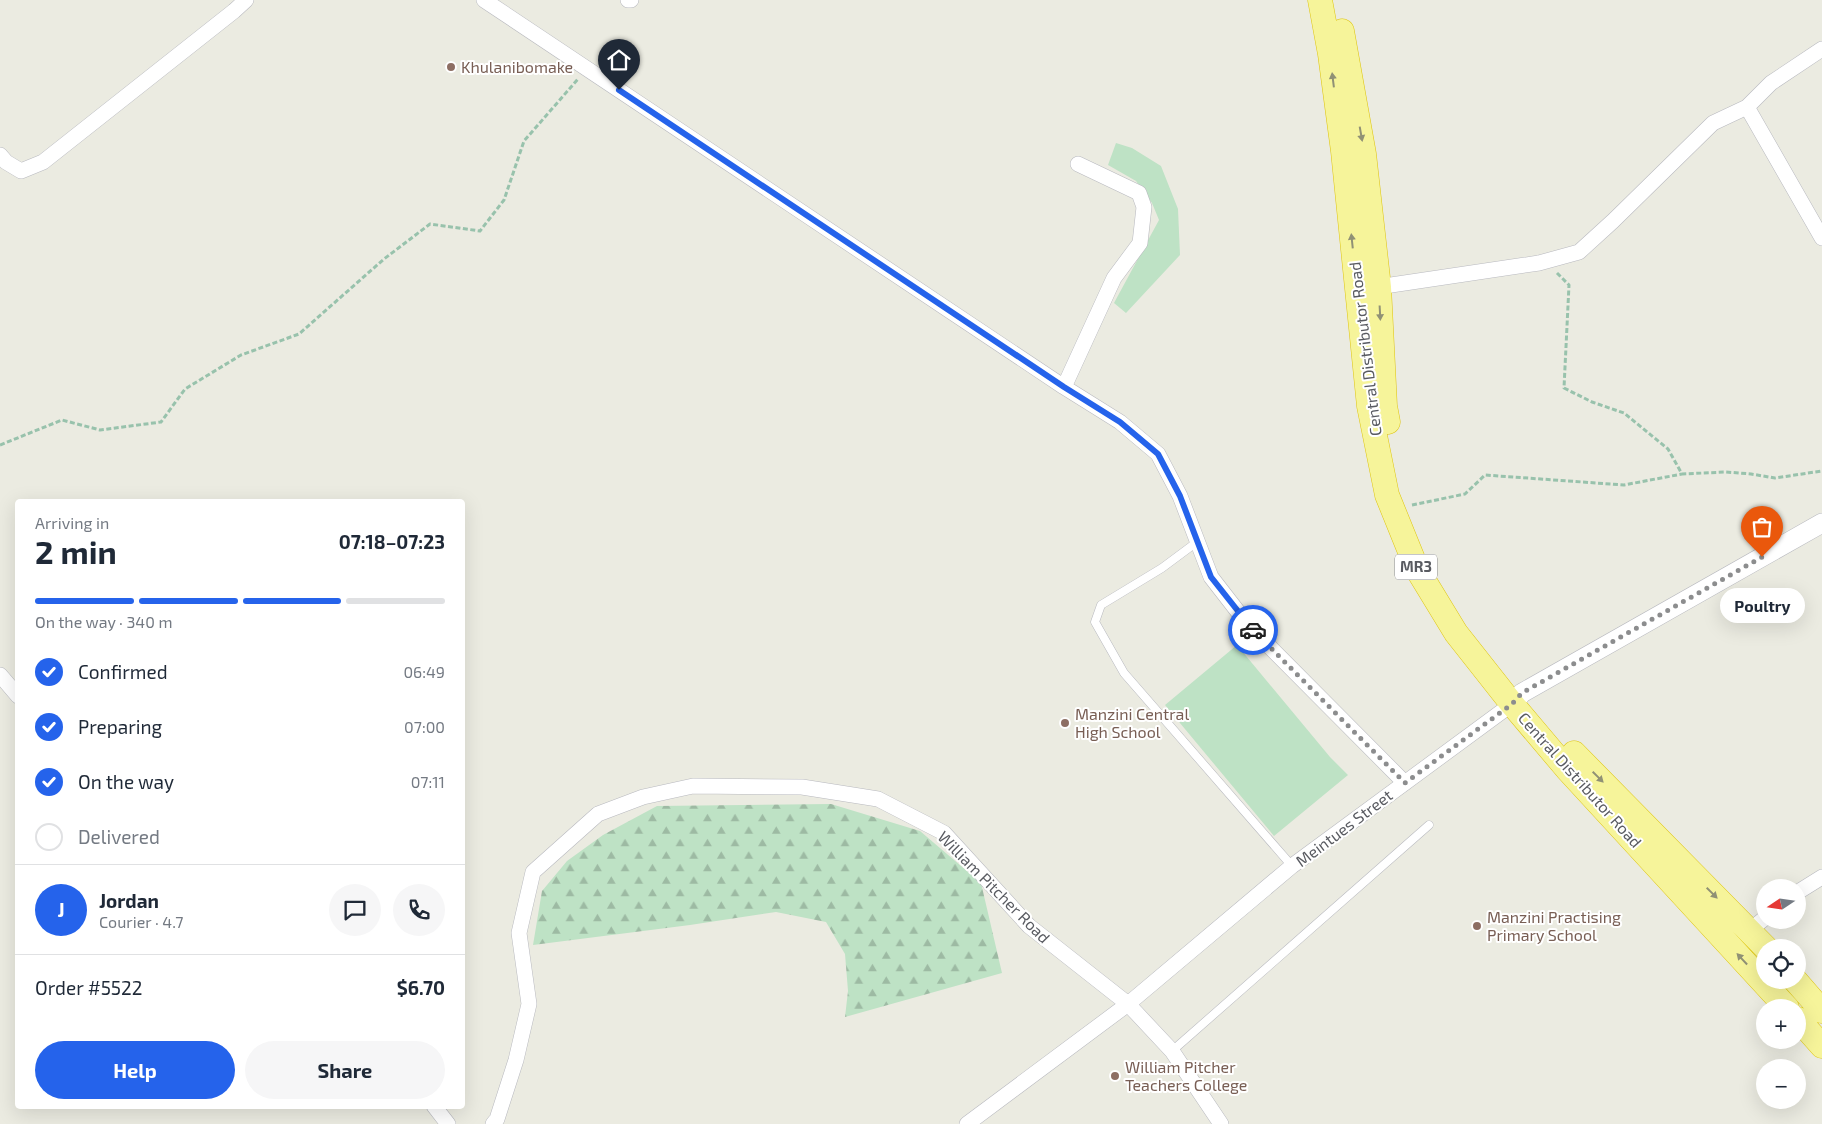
<!DOCTYPE html>
<meta charset="utf-8">
<style>
body{margin:0;font-family:"Exo 2",sans-serif;background:#f6f6f7;color:#1f2937;height:100vh;display:flex;flex-direction:column;font-size:19px;white-space:nowrap}
*{box-sizing:border-box;margin:0}
p{font-size:16px;color:#747a83}
.icon{flex:none;width:28px;height:28px;fill:none;stroke:currentColor;stroke-width:2;stroke-linecap:round;stroke-linejoin:round}
.map{position:relative;flex:1;overflow:hidden}
.side{position:absolute;left:15px;top:499px;width:450px;height:610px;display:flex;flex-direction:column;background:#fff;border-radius:5px;box-shadow:0 5px 20px #0002}
.side>*{flex:none}
.needle{width:32px;rotate:257deg}
.tools{position:absolute;left:1756px;top:879px;display:grid;gap:10px}
.tools a{display:grid;place-items:center;width:50px;height:50px;border-radius:50%;background:#fff;box-shadow:0 5px 20px #0002;font-size:25px}
.pin{position:absolute;display:grid;place-items:center;width:42px;height:42px;color:#fff;margin:-51px -21px;border-radius:50% 50% 50% 0;rotate:-45deg;box-shadow:0 0 5px #0007}
.pin .icon{rotate:45deg}
.courier{position:absolute;display:grid;place-items:center;width:50px;height:50px;margin:-25px;border:4px solid #2563eb;border-radius:50%;background:#fff;color:#222;box-shadow:0 1px 6px #0007}
.bubble{position:absolute;height:35px;border-radius:18px;background:#fff;box-shadow:0 5px 20px #0002;font-size:16px;font-weight:700;line-height:35px;text-align:center}
.summary em{font-style:normal;font-weight:700}
.summary div{display:flex;flex-direction:column-reverse}
.summary{display:flex;align-items:center;justify-content:space-between;height:85px;padding:0 20px}
h1{font-size:32px;font-weight:700;line-height:38px}
.bar{display:grid;grid-template-columns:repeat(4,1fr);gap:8px 5px;align-content:center;height:60px;padding:0 20px}
.bar i{height:6px;border-radius:4px;background:#e0e1e3}
.bar .active{background:#2563eb}
.bar p{grid-column:span 4}
.line{display:flex;align-items:center;gap:12px;padding:0 20px;border-top:1px solid #e0e1e3}
.line div{flex:1}
.round{display:grid;place-items:center;flex:none;width:52px;height:52px;border-radius:26px;background:#f6f6f7}
ol{padding:0 20px;list-style:none}
li{display:flex;align-items:center;gap:15px;height:55px}
li p{margin-inline-start:auto}
li .icon{padding:5px;border-radius:50%;background:#2563eb;color:#fff;stroke-width:4}
li:last-child{color:#747a83}
li i{width:28px;height:28px;border:2px solid #e0e1e3;border-radius:50%}
.primary-button{display:flex;gap:10px;margin-top:auto;padding:10px 20px}
.primary-button a{flex:1;height:58px;border-radius:30px;background:#2563eb;color:#fff;font-size:20px;font-weight:700;line-height:58px;text-align:center}
.primary-button a+a{background:#f6f6f7;color:#1f2937}
.map>svg:first-child{display:block}
.forest{fill:url(#forest-firs)}
.green{fill:#bee2c5}
.lines{fill:none;stroke-linecap:round;stroke-linejoin:round}
.service-casing{stroke:#b8b9bf;stroke-width:9}
.minor-casing{stroke:#b8b9bf;stroke-width:16}
.tertiary-casing{stroke:#b8b9bf;stroke-width:20}
.trunk-casing{stroke:#dec40e;stroke-width:25}
.path{stroke:#98c2ac;stroke-width:3;stroke-dasharray:5 2.5;stroke-linecap:butt}
.service{stroke:#fff;stroke-width:8}
.minor{stroke:#fff;stroke-width:15}
.tertiary{stroke:#fff;stroke-width:19}
.trunk{stroke:#f6f49a;stroke-width:24}
.oneway{fill:#909175}
.done{stroke:#8c8d8e;stroke-width:5;stroke-dasharray:0 9}
.route{stroke:#2563eb;stroke-width:6}
.education-dot{fill:#8d6e63;stroke:#fff;stroke-width:2}
.labels{text-anchor:middle;stroke-width:4;stroke-linejoin:round;paint-order:stroke}
.shield{fill:#fff;stroke:#8b8c90;stroke-width:1}
.shield-label{font-size:15px;font-weight:bold;fill:#595b61}
.education-label{font-size:16px;fill:#785e54;stroke:#fff;text-anchor:start}
.street-label{font-size:16px;fill:#595b61;stroke:#fff}
</style>
<div class="map">
<svg width="1822" height="1124" viewBox="0 0 1822 1124">
<defs>
<pattern id="forest-firs" width="22" height="20" patternUnits="userSpaceOnUse" patternTransform="scale(1.25)"><rect width="22" height="20" fill="#bee2c5"/><path d="M5 1l3.5 6h-7zM16 11l3.5 6h-7z" fill="#9dbaa3"/></pattern>
</defs>
<rect width="100%" height="100%" fill="#ebebe1"/>
<path class="forest" d="M831,804L920,831L981,883L1002,973L845,1017L848,991L845,954L826,922L776,912L690,925L533,945L542,891L567,861L603,835L657,806Z"/>
<path class="green" d="M1116,143L1132,148L1161,166L1178,209L1180,255L1126,313L1114,303L1159,220L1152,203L1136,181L1108,165Z
M1237,645L1330,757L1348,775L1274,836L1165,705Z"/>
<g class="lines">
<g class="service-casing">
<path id="service" d="M1197,542L1162,568L1101,605L1095,622L1124,673L1292,866
M1172,1051L1429,825"/>
</g>
<g class="minor-casing">
<path id="minor" d="M484,0L1064,387L1120,422L1158,454L1180,496L1211,577L1249,626L1405,783
M628,0H631
M1747,107L1822,238
M0,155L6,162L21,171L43,162L234,11L246,0
M1371,288L1539,263L1579,252L1613,221L1713,123L1747,107L1771,83L1822,49
M1064,387L1114,278L1140,243L1144,207L1139,193L1078,164
M0,675L18,696
M1798,892L1822,877
M1750,930L1765,918
M434,1106L448,1124
M493,1124L497,1119L516,1060L529,1004L519,933L533,872L598,814L643,797L693,786L802,787L878,799L944,833L1029,926L1128,1004L1172,1051L1221,1124
M967,1124L1128,1004L1292,866L1512,704"/>
</g>
<g class="tertiary-casing">
<path id="tertiary" d="M1512,704L1522,693L1822,523"/>
</g>
<g class="trunk-casing">
<path id="trunk" d="M1320,0L1330,54L1343,151L1369,406L1387,495L1417,569L1456,633L1512,704L1567,769L1787,1008
M1342,31L1364,154L1379,287L1385,406L1388,422
M1574,753L1766,948
M1795,980L1822,1011
M1798,1019L1822,1046"/>
</g>
<path class="path" d="M1557,273L1569,285L1564,388L1592,402L1624,413L1668,449L1682,474L1726,472L1751,474L1775,478L1822,471
M0,445L62,420L100,430L161,422L185,389L241,355L299,334L384,259L430,224L480,231L504,200L524,141L578,79
M1412,505L1465,494L1485,475L1624,485L1682,474"/>
<use href="#service" class="service"/>
<use href="#minor" class="minor"/>
<use href="#tertiary" class="tertiary"/>
<use href="#trunk" class="trunk"/>
</g>
<defs><path id="oneway-solid" d="M-6-.8H1V-3.2L6.5 0L1 3.2V.8H-6Z" transform="scale(1.25)"/></defs>
<g class="oneway">
<use href="#oneway-solid" transform="translate(1333 80) rotate(-97)"/>
<use href="#oneway-solid" transform="translate(1361 134) rotate(80)"/>
<use href="#oneway-solid" transform="translate(1352 241) rotate(-96)"/>
<use href="#oneway-solid" transform="translate(1380 313) rotate(87)"/>
<use href="#oneway-solid" transform="translate(1598 777) rotate(45)"/>
<use href="#oneway-solid" transform="translate(1712 893) rotate(45)"/>
<use href="#oneway-solid" transform="translate(1742 959) rotate(-133)"/>
</g>
<g class="lines">
<path class="done" d="M1253,630L1405,783L1512,704L1522,693L1762,557"/>
<path class="route" d="M619,90L1064,387L1120,422L1158,454L1180,496L1211,577L1253,630"/>
</g>
<g class="education-dot">
<circle cx="451" cy="67" r="5"/>
<circle cx="1065" cy="723" r="5"/>
<circle cx="1477" cy="926" r="5"/>
<circle cx="1115" cy="1076" r="5"/>
</g>
<g class="labels">
<rect class="shield" x="1395" y="554.5" width="42" height="25" rx="4"/>
<g class="shield-label">
<text x="1416" y="572">MR3</text>
</g>
<g class="education-label">
<text x="461" y="73">Khulanibomake</text>
<text x="1075" y="720">Manzini Central<tspan x="1075" dy="18">High School</tspan></text>
<text x="1487" y="923">Manzini Practising<tspan x="1487" dy="18">Primary School</tspan></text>
<text x="1125" y="1073">William Pitcher<tspan x="1125" dy="18">Teachers College</tspan></text>
</g>
<g class="street-label">
<text transform="translate(1365 349) rotate(-97)" y="6">Central Distributor Road</text>
<text transform="translate(1580 780) rotate(48)" y="6">Central Distributor Road</text>
<text transform="translate(1344 828) rotate(-37)" y="6">Meintues Street</text>
<text transform="translate(994 887) rotate(45)" y="6">William Pitcher Road</text>
</g>
</g>
</svg>
<div class="tools">
<a><svg class="needle" viewBox="-14 -14 28 28"><path d="M0-13l5 13h-10z" fill="#e53935"/><path d="M0 13l5-13h-10z" fill="#747a83"/></svg></a>
<a><svg class="icon" aria-label="locate" viewBox="0 0 24 24"><circle cx="12" cy="12" r="6"/><path d="M12 2v4M12 18v4M2 12h4M18 12h4"/></svg></a>
<a>+</a>
<a>−</a>
</div>
<div class="pin" style="left:1762px;top:557px;background:#ea580c"><svg class="icon" aria-label="bag" viewBox="0 0 24 24"><path d="M5 8h14l-1 12H6zM9 8a3 3 0 0 1 6 0"/></svg></div>
<div class="pin" style="left:619px;top:90px;background:#1f2937"><svg class="icon" aria-label="home" viewBox="0 0 24 24"><path d="M3 11l9-7 9 7M6 9v11h12V9"/></svg></div>
<div class="courier" style="left:1253px;top:630px"><svg class="icon" aria-label="car" viewBox="0 0 24 24"><path d="M5 17H2v-5l4-1 3-4h7l3 4 3 1v5h-3M9 17h6M6 11h13"/><circle cx="7" cy="17" r="2"/><circle cx="17" cy="17" r="2"/></svg></div>
<div class="bubble" style="left:1720px;top:588px;width:85px">Poultry</div>
<section class="side">
<div class="summary"><div><h1>2 min</h1><p>Arriving in</p></div><em>07:18–07:23</em></div>
<div class="bar"><i class="active"></i><i class="active"></i><i class="active"></i><i></i><p>On the way · 340 m</p></div>
<ol>
<li><svg class="icon" aria-label="check" viewBox="0 0 24 24"><path d="M5 12l5 5 9-10"/></svg>Confirmed<p>06:49</p></li>
<li><svg class="icon" aria-label="check" viewBox="0 0 24 24"><path d="M5 12l5 5 9-10"/></svg>Preparing<p>07:00</p></li>
<li><svg class="icon" aria-label="check" viewBox="0 0 24 24"><path d="M5 12l5 5 9-10"/></svg>On the way<p>07:11</p></li>
<li><i></i>Delivered</li>
</ol>
<div class="line" style="height:90px"><b class="round" style="background:#2563eb;color:#fff">J</b><div><b>Jordan</b><p>Courier · 4.7</p></div><a class="round"><svg class="icon" aria-label="chat" viewBox="0 0 24 24"><path d="M4 5h16v11H9l-5 4z"/></svg></a><a class="round"><svg class="icon" aria-label="phone" viewBox="0 0 24 24"><path d="M5 4h4l2 5-3 2q2 4 5 5l2-3 5 2v4C11 20 4 13 5 4z"/></svg></a></div>
<div class="line" style="height:65px"><div>Order #5522</div><b>$6.70</b></div>
<div class="primary-button"><a>Help</a><a>Share</a></div>
</section>
</div>
